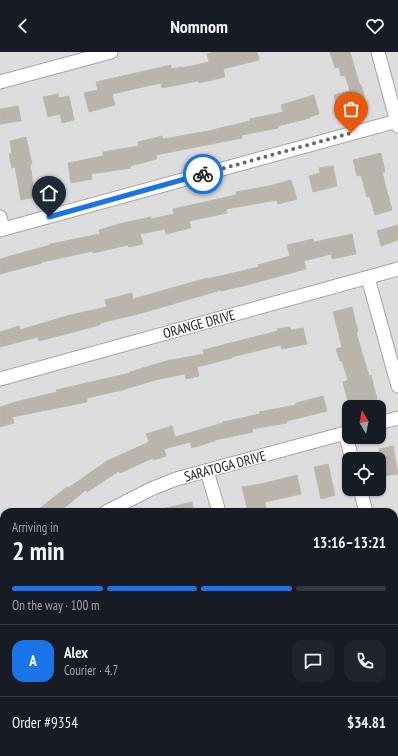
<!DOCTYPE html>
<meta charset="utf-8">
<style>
body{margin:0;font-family:"PT Sans Narrow",sans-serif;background:#20242c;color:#f1f3f6;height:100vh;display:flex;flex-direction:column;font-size:15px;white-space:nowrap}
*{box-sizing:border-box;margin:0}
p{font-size:13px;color:#9ea1a6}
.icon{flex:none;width:22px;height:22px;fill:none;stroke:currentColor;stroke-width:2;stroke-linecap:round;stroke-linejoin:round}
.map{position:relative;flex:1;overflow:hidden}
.side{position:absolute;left:0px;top:456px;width:398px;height:248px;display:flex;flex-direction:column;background:#171b24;border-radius:12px 12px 0 0;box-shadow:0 1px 3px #0004}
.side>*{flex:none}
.needle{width:26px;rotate:350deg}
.tools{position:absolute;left:342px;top:348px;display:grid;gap:8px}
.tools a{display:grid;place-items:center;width:44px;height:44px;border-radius:8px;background:#171b24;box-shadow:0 1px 3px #0004;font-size:20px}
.pin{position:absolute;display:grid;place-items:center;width:34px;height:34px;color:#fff;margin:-41px -17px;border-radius:50% 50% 50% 0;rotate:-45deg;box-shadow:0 0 4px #0007}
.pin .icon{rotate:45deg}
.courier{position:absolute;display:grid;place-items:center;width:40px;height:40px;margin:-20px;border:3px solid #1a73e8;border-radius:50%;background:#fff;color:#222;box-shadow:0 1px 5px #0007}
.overview em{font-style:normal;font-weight:700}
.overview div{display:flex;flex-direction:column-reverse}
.overview{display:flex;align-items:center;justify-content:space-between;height:68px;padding:0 12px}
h1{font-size:26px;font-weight:700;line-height:30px}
.bar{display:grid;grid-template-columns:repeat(4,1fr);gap:6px 4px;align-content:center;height:48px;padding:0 12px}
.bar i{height:5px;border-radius:3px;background:#363941}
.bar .current{background:#1a73e8}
.bar p{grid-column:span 4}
.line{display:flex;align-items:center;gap:10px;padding:0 12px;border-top:1px solid #363941}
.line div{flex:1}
.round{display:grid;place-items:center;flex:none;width:42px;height:42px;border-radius:12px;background:#20242c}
header{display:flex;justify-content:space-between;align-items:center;height:52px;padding:0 12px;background:#171b24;font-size:18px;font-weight:700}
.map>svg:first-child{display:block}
.residential{fill:#dedddd;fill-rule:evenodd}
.building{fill:#b9b5ad;stroke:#c1b8ab}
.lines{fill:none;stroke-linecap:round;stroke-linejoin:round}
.minor-casing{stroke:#a4a4a4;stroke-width:15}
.minor{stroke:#fff;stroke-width:13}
.done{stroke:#696866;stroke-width:4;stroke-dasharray:0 7.2}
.route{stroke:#1a73e8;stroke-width:5}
.labels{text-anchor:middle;stroke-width:3;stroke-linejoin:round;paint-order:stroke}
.street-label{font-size:14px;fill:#202020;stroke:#fff}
</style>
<header><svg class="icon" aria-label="back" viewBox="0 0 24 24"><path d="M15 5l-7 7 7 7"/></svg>Nomnom<svg class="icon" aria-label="heart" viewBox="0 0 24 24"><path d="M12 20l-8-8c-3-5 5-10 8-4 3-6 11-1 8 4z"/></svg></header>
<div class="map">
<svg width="398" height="704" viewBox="0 0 398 704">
<rect width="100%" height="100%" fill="#f0efe8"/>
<path class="residential" d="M0,0H398V704H0ZM349,355H379V385H349ZM349,407H379V437H349ZM4,460H394V700H4Z"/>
<path class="building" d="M215,0H257L259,8L223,17L225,25L199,31L198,29L162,36L161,31L112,42L115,53L89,60L84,41L98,38L96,30L171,13V17L182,15V16L209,10L207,2Z
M330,0H350L359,31L362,35L365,49L338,58L334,43L350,39L345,23L341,24L339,15L335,16Z
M58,42L59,46L69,44L74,68L62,71L60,62L48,65L43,45Z
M314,43L319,62L310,65V66L278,74V76L242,83V86L156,103L157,107L130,114L131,116L91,122L92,127L71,131L68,111L103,104V100L139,94L138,90L162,84L163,87L208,79L250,69V67L283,60L281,53Z
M18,54L21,69L0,72V57Z
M26,85L32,112H30L35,145L21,148L15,115L12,116L9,102L12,101L10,89Z
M381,101L385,120H382L392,158L375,163L370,145H367L361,123L357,124L353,108Z
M333,114L337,134L313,140L309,124L320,121L319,116Z
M291,128L297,147L278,152L277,148L226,157L227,161L189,169L191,176L166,182L165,177L140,182L143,192L129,195L128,193L93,201V199L42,210V211L0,222V207L50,193V192L100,182L99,178L123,171L151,165V167L174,162L173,157L236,143V140L269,134Z
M398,173V188L381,194L377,179Z
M352,182L356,202L332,207L331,202L304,209L306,217L247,233L221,239V238L142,261L100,271V273L39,289L38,285L0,295V280L19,274L20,278L70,263L107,255L105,248L132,241L133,247L207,226V227L259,215L258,213L290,204L287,193L313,187L314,190Z
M352,255L358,280H356L369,324L371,323L377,347L349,354L343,330L348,328L342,309H340L336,297L342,295L333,260Z
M290,275L291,278L303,276L307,292L282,297L281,293L232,305V306L197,315L199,324L186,327L185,322L159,327L122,338L87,346V350L12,365L14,371L0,375V355L19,349L57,340L56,338L130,321V320L166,309L204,302L203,298L278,279L277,277Z
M323,344L327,359L287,369V371L252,377L253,380L215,388V389L192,396L190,390L164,397L166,404L154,408L153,406L120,421L119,419L87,440L86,438L59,460H35L67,435L68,436L107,409L149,390L146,382L172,374L175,385L223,371V370L260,362L259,360L296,353V351Z
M393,394L398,422L383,424L379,397Z
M328,412L335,443L321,447L314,415Z
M297,423L301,442L265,450L266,457L248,460L242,435L261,432Z
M192,450L194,460H163L162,457Z"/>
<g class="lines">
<g class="minor-casing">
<path id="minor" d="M378,0L398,74
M0,30L111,0
M0,165L3,177
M0,178L397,69
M368,226L398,334
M0,327L398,217
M379,371L398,366
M345,381L352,407
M207,419L219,460
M360,437L366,460
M106,460L151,437L176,427L349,380
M394,520L398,526
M0,570L4,564
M174,700L177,704
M338,700L340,704
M0,702L2,704"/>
</g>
<use href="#minor" class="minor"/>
</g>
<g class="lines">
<path class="done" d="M203,122L351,81"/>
<path class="route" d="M49,165L203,122"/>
</g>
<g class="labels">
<g class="street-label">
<text transform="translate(199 272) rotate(-15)" y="5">ORANGE DRIVE</text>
<text transform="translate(225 414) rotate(-15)" y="5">SARATOGA DRIVE</text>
</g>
</g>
</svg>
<div class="tools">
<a><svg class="needle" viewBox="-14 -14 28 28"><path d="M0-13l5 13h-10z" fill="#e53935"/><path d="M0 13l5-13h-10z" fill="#9ea1a6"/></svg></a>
<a><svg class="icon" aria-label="locate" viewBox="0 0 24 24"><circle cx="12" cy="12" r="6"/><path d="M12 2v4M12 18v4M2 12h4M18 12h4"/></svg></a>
</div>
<div class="pin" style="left:351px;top:81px;background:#ea580c"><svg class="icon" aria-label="bag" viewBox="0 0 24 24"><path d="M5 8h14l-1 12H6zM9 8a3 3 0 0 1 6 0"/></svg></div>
<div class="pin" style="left:49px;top:165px;background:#1f2937"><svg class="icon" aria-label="home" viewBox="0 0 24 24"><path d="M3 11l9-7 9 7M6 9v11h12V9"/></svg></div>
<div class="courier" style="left:203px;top:122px"><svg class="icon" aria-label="bike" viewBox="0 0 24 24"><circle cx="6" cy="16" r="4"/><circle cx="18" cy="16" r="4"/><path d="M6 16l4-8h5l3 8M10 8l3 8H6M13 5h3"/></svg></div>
<section class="side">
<div class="overview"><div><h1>2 min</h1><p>Arriving in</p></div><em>13:16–13:21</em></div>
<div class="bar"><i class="current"></i><i class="current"></i><i class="current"></i><i></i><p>On the way · 100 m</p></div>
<div class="line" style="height:72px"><b class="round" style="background:#1a73e8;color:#fff">A</b><div><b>Alex</b><p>Courier · 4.7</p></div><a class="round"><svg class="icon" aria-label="chat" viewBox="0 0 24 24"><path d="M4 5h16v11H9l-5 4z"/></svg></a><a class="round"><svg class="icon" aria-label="phone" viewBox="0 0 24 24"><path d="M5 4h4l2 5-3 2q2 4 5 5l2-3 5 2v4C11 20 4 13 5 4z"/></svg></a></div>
<div class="line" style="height:52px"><div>Order #9354</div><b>$34.81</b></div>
</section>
</div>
